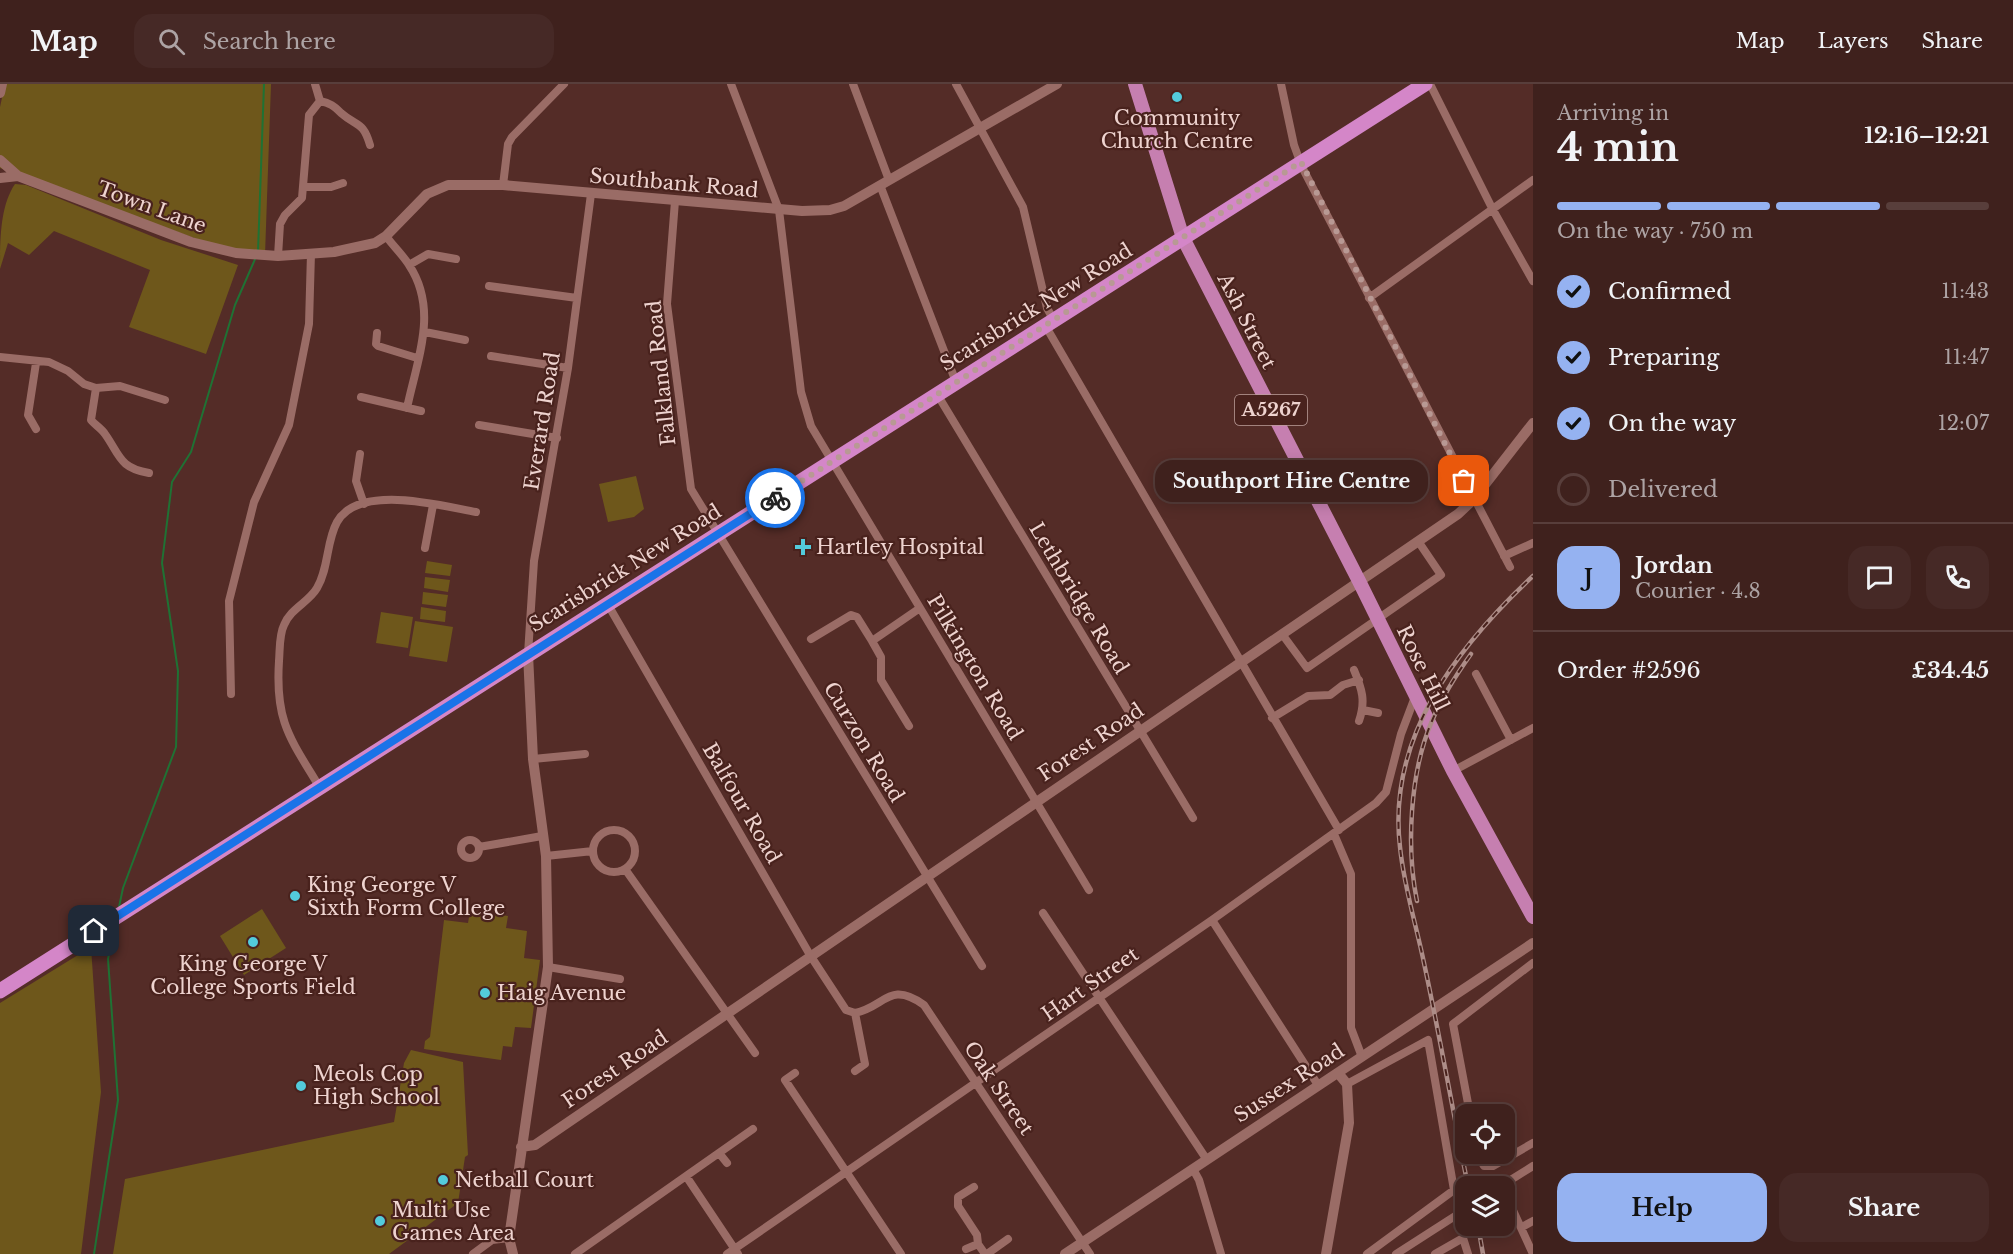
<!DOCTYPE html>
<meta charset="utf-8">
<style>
body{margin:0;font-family:"Libre Baskerville",serif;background:#462926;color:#f1f3f6;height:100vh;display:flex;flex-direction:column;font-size:22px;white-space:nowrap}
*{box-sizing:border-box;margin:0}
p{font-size:20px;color:#ada3a4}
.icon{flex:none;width:33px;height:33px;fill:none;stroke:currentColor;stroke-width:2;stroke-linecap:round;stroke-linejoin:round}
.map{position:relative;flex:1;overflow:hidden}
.drawer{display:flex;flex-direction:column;background:#3f211d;width:480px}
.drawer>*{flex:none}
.tools{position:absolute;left:1455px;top:1020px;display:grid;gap:12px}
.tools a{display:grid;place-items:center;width:60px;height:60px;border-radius:12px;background:#3f211d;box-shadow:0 3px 15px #0003,0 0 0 2px #583e3b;font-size:30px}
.pin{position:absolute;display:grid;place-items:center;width:51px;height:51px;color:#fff;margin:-26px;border-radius:12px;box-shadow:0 3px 9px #0006}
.courier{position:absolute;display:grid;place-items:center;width:60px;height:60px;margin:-30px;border:4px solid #1a73e8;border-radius:50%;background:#fff;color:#222;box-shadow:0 2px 8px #0007}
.bubble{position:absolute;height:42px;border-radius:18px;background:#3f211d;box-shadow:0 3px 15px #0003,0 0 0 2px #583e3b;font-size:20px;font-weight:700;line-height:42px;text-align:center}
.summary em{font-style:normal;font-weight:700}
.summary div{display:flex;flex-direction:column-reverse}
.summary{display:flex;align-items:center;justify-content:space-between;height:102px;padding:0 24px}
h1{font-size:39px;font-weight:700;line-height:45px}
.bar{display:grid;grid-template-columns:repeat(4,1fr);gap:9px 6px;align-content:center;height:72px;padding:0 24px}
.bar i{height:8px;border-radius:4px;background:#583e3b}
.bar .active{background:#95b2f1}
.bar p{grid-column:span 4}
.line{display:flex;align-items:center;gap:15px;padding:0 24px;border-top:2px solid #583e3b}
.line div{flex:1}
.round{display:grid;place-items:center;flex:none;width:63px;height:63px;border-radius:18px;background:#462926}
ol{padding:0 24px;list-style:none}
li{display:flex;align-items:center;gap:18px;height:66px}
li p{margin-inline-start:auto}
li .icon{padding:6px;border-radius:50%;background:#95b2f1;color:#111;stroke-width:4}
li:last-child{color:#ada3a4}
li i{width:33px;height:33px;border:3px solid #583e3b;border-radius:50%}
.button{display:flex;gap:12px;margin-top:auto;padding:12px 24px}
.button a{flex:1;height:69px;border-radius:18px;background:#95b2f1;color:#111;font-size:24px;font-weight:700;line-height:69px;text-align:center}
.button a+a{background:#462926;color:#f1f3f6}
header{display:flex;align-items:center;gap:36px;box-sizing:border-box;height:84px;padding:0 30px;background:#3f211d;border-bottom:2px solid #583e3b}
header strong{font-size:28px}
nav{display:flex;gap:33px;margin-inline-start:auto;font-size:21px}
.search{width:420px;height:54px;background:#462926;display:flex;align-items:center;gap:15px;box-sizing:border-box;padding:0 21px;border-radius:18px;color:#ada3a4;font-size:22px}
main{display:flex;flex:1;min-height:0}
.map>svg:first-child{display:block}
.green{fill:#6e571b}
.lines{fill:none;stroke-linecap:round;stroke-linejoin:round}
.stream{stroke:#1f7234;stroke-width:2}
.minor{stroke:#9a6c66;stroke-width:8}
.tertiary{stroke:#9a6c66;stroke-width:10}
.primary{stroke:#c67fb0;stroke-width:14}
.trunk{stroke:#d486c8;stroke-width:15}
.rail-casing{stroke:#ad8d88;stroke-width:4.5}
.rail{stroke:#49221d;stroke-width:2;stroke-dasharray:7;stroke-linecap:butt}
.done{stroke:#b89994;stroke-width:6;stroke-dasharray:0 10.8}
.route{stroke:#1a73e8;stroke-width:8}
.poi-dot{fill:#53cbdb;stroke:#49221d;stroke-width:2}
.labels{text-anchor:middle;stroke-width:4.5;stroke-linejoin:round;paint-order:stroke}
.shield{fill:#49221d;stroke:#bc9e9a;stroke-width:1.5}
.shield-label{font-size:18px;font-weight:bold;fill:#eed3cf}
.poi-label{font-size:20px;fill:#eed3cf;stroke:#49221d;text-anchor:start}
.street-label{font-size:20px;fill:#eed3cf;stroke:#49221d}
</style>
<header>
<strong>Map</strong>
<div class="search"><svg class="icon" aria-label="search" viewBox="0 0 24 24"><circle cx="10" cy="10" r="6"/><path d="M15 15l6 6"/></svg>Search here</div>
<nav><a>Map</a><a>Layers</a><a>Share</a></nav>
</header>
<main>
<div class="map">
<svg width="1533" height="1170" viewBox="0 0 1533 1170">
<rect width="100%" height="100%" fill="#542c27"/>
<path class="green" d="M5,0H271L265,171L236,169L0,84V23Z
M15,100L26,101L161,156L238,181L206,270L129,243L150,186L54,147L29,171L8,159L0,185C0,156 0,122 15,100Z
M636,392L644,425L634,433L608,438L599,400Z
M427,477L452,481L450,492L425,489Z
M425,493L450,496L448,508L424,504Z
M423,508L448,511L446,523L422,520Z
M421,523L446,527L445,538L420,535Z
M381,528L413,533L408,564L376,559Z
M415,537L453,543L447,578L409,572Z
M262,825L286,864L244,891L220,852Z
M470,827L508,832L506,844L527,847L524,874L540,876L531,944L515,943L512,963L503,962L501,976L424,965L425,957L430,953L444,836L468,839Z
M91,863L101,1008L81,1170H0V919Z
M411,966L463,978L468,1071L465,1073L458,1119L389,1170H113L125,1095L394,1038L404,979Z"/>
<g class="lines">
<path class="stream" d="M258,168L264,0
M119,823L123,804L176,663L178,587L162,479L172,398L191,368L235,221L256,173
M94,1170L118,1016L108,875L115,840"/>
<path class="minor" d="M731,0L779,126L801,308L811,342L1089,806
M853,0L889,96
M956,0L1023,123L1047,224L1053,235
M1281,0L1294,61L1302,83L1510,483
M1430,0L1493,126L1533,197
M320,17C330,19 334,22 341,29C357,43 363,37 370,61
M503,101L508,60L512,53L564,0
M880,101L956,298
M303,103H331L343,99
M675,117L667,220L691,405L982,882
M386,152C393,162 403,171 409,181C439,226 417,276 407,324
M278,172L280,140L285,131L302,114L309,31L320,17L315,0
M409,181L428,170L456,175
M489,202L577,214
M1369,214L1533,96
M1045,241L1339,746
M425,248L465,256
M377,249L376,260L378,262L417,274
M491,272L568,284
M0,273L49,278L68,287L84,300L96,304L120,302L165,316
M96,304L91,336C95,341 101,344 105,350C120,371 119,384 149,389
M937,310L1193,734
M361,313L421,327
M479,341L557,354
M36,345L28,331L36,279
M360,370L356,397L364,420
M425,464L433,421
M1504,472L1533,459
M607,519L810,871L846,926L855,929
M1282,550L1307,584L1441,491L1418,457
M811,555L851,531L857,533L872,557L920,524
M872,557L881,573V596L909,642
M528,570L534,477L568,284L591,110
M1354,586C1362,605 1366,617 1359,637
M1476,590L1511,656
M231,610L229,517L254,418L289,341L309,240L311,169
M1363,626L1378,629
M1272,634L1308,612L1330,611L1343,601L1359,596
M533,675L585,670
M1453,687L1533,644
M320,704C290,654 275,638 279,577C280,565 279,551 284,541C290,525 309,518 317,504C329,484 326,458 337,438C359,399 442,422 476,428
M593 767a21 21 0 1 1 42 0a21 21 0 1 1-42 0Z
M1334,750L1351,790V944L1362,973
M461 765a9 9 0 1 1 18 0a9 9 0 1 1-18 0Z
M479,763L542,752
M546,772L593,767
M625,785L755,969
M1043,829L1207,1076
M1212,836L1318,1001
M548,883L620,895
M855,929C885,923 889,896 924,921L1090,1170
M855,929L865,980L855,987
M795,989L785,996L901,1170
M1347,1000L1428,956L1454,1106L1367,1170
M1470,1030L1453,940L1533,879
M719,1069L727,1079
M1477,1070L1484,1082H1493L1533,1059
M1193,1085L1199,1096L1221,1170
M686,1092L738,1170
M1501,1102L1533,1082
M974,1103L958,1113V1122L977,1151L978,1160L985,1170
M1511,1122L1533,1170
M1522,1143L1533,1137
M966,1165L978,1160
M473,1170L492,1156L509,1154
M575,1170L753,1045
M727,1170L1212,836L1376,719L1386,708L1401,650L1415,613
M987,1170L1008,1155
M1396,1170L1466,1125
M1435,1170L1463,1154L1468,1170"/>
<path class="tertiary" d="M0,9L2,0
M0,76L18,92L191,158L236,169L278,172L334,168L375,159L386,152L427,110L448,101H503L802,127L830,126L844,122L1057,0
M0,94L18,92
M521,1063L535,1061L1458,430L1473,416L1533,339
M513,1170L509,1154L548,883L546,772L533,675L528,570
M1065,1170L1533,859
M1326,1170L1349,1039L1347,1000L1338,989"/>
<path class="primary" d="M1135,0L1183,154L1359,497L1453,687L1533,833"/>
<path class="trunk" d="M0,907L1425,0"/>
<g class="rail-casing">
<path id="rail" d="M1417,817C1406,764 1410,687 1432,637C1442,613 1456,591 1471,570
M1468,1102C1453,1028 1440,953 1424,879C1416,840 1404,803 1400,763C1387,653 1457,563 1533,492
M1478,1142L1483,1170"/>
</g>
<use href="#rail" class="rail"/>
</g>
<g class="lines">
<path class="done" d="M775,414L1301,78L1464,397"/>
<path class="route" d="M94,847L775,414"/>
</g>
<g class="poi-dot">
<circle cx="1177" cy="13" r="6"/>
<path d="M800 454h6v6h6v6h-6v6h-6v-6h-6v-6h6z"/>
<circle cx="295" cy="812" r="6"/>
<circle cx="253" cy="858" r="6"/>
<circle cx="485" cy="909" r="6"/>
<circle cx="301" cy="1002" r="6"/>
<circle cx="443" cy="1096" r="6"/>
<circle cx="380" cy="1137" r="6"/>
</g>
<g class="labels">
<rect class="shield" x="1235" y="311" width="72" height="30" rx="4.5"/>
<g class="shield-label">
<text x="1271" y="332">A5267</text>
</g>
<g class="poi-label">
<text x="1177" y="41" text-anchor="middle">Community<tspan x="1177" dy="23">Church Centre</tspan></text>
<text x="816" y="470">Hartley Hospital</text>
<text x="307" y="808">King George V<tspan x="307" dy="23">Sixth Form College</tspan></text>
<text x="253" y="887" text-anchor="middle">King George V<tspan x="253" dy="23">College Sports Field</tspan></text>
<text x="497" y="916">Haig Avenue</text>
<text x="313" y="997">Meols Cop<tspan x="313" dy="23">High School</tspan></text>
<text x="455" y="1103">Netball Court</text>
<text x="392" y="1133">Multi Use<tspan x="392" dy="23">Games Area</tspan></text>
</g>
<g class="street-label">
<text transform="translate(674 99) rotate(5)" y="7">Southbank Road</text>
<text transform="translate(152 123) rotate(20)" y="7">Town Lane</text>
<text transform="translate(1036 223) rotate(-32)" y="7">Scarisbrick New Road</text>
<text transform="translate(1247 237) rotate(63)" y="7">Ash Street</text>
<text transform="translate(661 289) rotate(-96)" y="7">Falkland Road</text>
<text transform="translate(542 337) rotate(-81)" y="7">Everard Road</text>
<text transform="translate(625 484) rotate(-32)" y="7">Scarisbrick New Road</text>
<text transform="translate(1079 514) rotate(59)" y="7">Lethbridge Road</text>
<text transform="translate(975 583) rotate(59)" y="7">Pilkington Road</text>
<text transform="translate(1423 584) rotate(64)" y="7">Rose Hill</text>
<text transform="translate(864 658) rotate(59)" y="7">Curzon Road</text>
<text transform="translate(1091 658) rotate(-34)" y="7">Forest Road</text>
<text transform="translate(742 719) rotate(60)" y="7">Balfour Road</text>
<text transform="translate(1090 900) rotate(-35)" y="7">Hart Street</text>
<text transform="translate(615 985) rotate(-34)" y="7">Forest Road</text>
<text transform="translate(1289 999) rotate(-33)" y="7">Sussex Road</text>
<text transform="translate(999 1004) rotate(56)" y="7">Oak Street</text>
</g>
</g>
</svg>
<div class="tools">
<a><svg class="icon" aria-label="locate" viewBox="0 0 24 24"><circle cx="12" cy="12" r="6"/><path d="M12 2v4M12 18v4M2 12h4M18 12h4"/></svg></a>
<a><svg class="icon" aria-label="layers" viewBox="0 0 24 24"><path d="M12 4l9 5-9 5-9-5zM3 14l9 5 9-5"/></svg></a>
</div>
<div class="pin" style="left:1464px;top:397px;background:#ea580c"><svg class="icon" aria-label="bag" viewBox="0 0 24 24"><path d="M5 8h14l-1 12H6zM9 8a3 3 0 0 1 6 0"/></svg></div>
<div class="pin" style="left:94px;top:847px;background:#1f2937"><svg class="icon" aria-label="home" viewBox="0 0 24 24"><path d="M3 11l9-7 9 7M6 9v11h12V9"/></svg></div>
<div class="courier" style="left:775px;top:414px"><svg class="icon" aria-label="bike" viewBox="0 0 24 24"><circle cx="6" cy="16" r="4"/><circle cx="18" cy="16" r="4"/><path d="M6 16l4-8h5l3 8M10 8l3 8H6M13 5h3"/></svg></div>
<div class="bubble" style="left:1155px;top:376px;width:273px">Southport Hire Centre</div>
</div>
<section class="drawer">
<div class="summary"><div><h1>4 min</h1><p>Arriving in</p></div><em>12:16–12:21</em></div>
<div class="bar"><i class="active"></i><i class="active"></i><i class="active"></i><i></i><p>On the way · 750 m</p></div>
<ol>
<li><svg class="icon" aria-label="check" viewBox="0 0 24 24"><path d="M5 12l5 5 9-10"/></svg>Confirmed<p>11:43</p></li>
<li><svg class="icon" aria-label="check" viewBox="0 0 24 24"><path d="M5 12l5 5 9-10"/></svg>Preparing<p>11:47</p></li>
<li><svg class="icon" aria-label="check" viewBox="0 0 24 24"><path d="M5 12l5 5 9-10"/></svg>On the way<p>12:07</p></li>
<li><i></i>Delivered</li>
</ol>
<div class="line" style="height:108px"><b class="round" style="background:#95b2f1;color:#111">J</b><div><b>Jordan</b><p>Courier · 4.8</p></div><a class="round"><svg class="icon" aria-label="chat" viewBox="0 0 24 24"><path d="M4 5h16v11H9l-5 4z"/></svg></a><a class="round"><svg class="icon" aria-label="phone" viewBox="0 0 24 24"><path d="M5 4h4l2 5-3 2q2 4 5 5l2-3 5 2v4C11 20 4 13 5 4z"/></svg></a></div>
<div class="line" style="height:78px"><div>Order #2596</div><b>£34.45</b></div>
<div class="button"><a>Help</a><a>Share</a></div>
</section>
</main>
